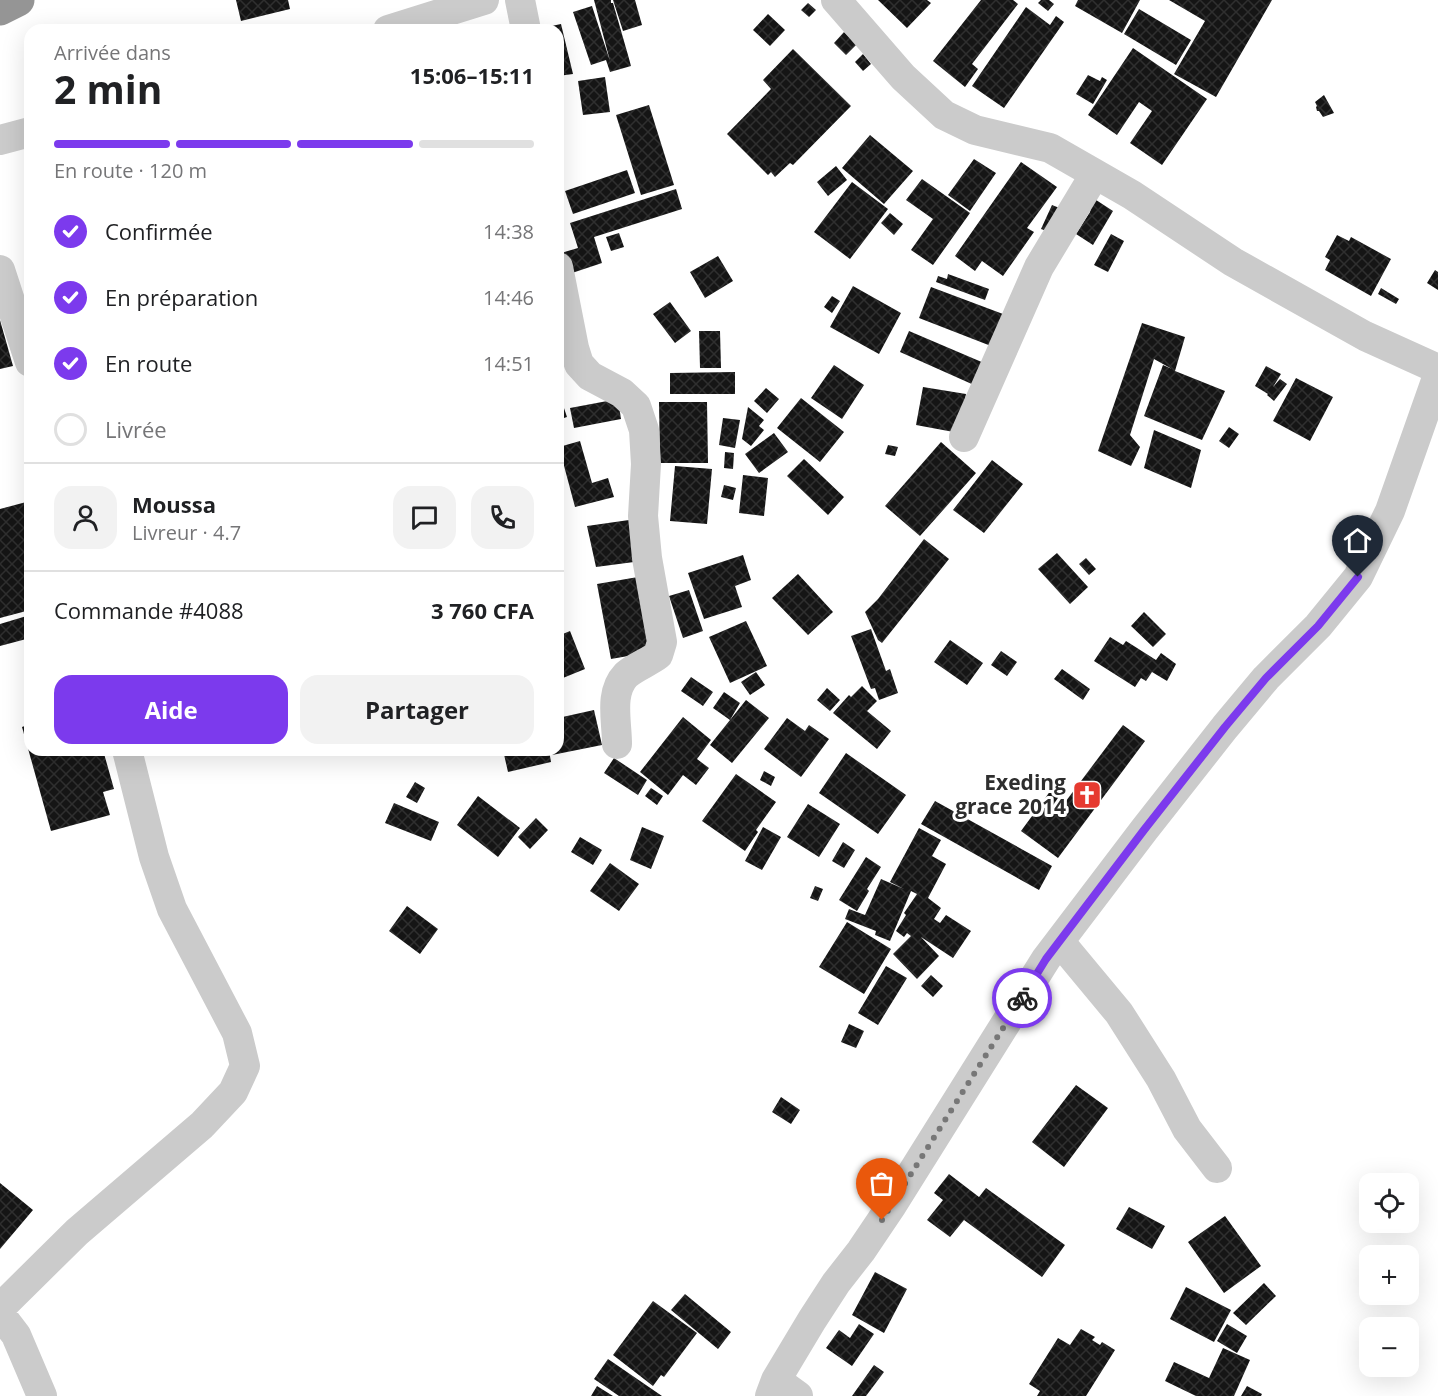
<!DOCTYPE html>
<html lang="fr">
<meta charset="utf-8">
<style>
body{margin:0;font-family:"Open Sans",sans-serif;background:#f2f2f2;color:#202124;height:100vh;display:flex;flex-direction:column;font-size:22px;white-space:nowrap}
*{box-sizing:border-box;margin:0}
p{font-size:20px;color:#757577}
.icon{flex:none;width:33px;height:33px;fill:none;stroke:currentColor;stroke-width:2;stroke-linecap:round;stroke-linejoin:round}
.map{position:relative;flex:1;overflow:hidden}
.sheet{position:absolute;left:24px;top:24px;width:540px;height:732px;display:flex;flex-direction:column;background:#fff;border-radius:18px;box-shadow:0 6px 24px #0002}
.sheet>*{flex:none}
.controls{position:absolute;left:1359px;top:1173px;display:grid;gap:12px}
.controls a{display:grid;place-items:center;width:60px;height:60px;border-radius:12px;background:#fff;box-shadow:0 6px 24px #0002;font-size:30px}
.pin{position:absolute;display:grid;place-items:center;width:51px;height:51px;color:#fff;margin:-62px -26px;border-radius:50% 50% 50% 0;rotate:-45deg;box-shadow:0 0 6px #0007}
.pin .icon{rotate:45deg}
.courier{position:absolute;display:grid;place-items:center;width:60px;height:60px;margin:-30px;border:4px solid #7c3aed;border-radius:50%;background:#fff;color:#222;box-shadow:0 2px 8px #0007}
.head em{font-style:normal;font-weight:700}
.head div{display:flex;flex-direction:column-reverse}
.head{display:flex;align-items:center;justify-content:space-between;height:102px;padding:0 30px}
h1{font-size:39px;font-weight:700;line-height:45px}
.bar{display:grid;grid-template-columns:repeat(4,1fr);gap:9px 6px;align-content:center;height:72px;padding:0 30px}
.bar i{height:8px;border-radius:4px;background:#e0e0e0}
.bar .on{background:#7c3aed}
.bar p{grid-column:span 4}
.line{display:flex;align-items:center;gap:15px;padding:0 30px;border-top:2px solid #e0e0e0}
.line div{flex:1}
.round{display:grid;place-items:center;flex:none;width:63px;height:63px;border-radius:18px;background:#f2f2f2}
ol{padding:0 30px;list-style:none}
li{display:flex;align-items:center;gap:18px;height:66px}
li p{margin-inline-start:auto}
li .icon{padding:6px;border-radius:50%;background:#7c3aed;color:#fff;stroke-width:4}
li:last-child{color:#757577}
li i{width:33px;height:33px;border:3px solid #e0e0e0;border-radius:50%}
.primary-button{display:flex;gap:12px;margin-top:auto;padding:12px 30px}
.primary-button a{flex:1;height:69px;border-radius:18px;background:#7c3aed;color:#fff;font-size:24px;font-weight:700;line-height:69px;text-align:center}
.primary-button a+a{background:#f2f2f2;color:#202124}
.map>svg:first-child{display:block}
.building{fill:url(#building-cross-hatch)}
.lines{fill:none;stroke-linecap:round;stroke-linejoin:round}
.minor{stroke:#cbcbcb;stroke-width:30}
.highway{stroke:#959595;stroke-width:33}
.done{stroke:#777;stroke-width:6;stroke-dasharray:0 10.8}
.route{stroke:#7c3aed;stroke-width:8}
.labels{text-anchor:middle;stroke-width:6;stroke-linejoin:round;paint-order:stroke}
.poi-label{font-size:21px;font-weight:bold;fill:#2e2e2e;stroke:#fff;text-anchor:end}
</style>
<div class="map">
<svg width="1438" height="1396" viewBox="0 0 1438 1396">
<defs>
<pattern id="building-cross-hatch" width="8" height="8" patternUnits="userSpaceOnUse" patternTransform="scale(1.5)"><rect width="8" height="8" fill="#151515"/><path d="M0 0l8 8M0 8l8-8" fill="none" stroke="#2f2f2f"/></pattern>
</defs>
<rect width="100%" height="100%" fill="#fff"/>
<path class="building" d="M236,0H288L290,9L241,21Z
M594,0H611V3H613L628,55L631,66L610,72L606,60L591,65L573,12L592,6L610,61Z
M613,0H635L642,25L623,31Z
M878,0H927L931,3L907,28Z
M981,0H1013L1018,4L972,64L978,69L965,87L933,61Z
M1041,0H1049L1054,4L1048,11L1038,3Z
M1078,0H1140L1122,33L1075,6Z
M1169,0H1272L1216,97L1174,74L1205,21Z
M808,3L816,10L809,17L801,10Z
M1026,7L1050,25L1056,16L1064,22L1004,108L972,86Z
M1139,9L1191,40L1176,65L1124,34Z
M768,14L785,30L770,46L753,30Z
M561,24L573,74L558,76V30L537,29Z
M844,32L857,44L846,55L834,43Z
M1133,48L1207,99L1162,165L1130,143L1152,111L1139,102L1117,135L1088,115Z
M793,49L851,106L793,165L790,163L775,177L771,172L768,175L727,134L771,89L763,80Z
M863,54L871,64L863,71L855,62Z
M1088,75L1100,81L1102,77L1107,80L1093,104L1076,94Z
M605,77L610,112L583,115L578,81Z
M1324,95L1334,113L1323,117L1319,111H1317L1316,107L1317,106L1315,102Z
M649,105L674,185L641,195L616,115Z
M870,135L913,171L884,204L842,168Z
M974,159L996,173L970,211L948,195Z
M1021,162L1057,187L1027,228L1034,232L1003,276L982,261L975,271L955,256Z
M836,166L847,180L828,196L817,182Z
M627,170L635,193L573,214L565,191Z
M922,179L970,213L933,265L911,250L933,219L906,200Z
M852,182L888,209L850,259L814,232Z
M676,189L682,209L594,237L602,263L569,274L561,253L578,248L570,223Z
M1093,198L1113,211L1093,245L1076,234L1090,212Z
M1052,205L1062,209L1052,233L1041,229Z
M890,213L903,224L894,235L881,223Z
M619,233L624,247L611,251L606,237Z
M1111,234L1124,241L1108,272L1094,265Z
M1337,235L1349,241L1351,237L1391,259L1371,296L1325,270L1330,260L1325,257Z
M718,256L733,281L705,298L690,272Z
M1435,270L1438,272V290L1427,283Z
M948,274L989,289L985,300L936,282L938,276L947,279Z
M853,286L901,313L879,354L830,327Z
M931,287L1003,314L991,346L919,318Z
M1381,288L1399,299L1396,304L1378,294Z
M832,296L840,301L832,313L824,307Z
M670,302L691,331L675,343L653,314Z
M0,320L13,366L0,369Z
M1142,323L1185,337L1175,371L1225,391L1202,440L1144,416L1163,365L1172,369L1154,359L1130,435L1140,447L1131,466L1098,451Z
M699,331H720L721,368H700Z
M909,331L984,363L974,385L900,352Z
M834,365L864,385L842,419L811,398Z
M1266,366L1281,374L1273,387L1280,379L1287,384L1274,401L1267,395L1268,394L1255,386Z
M735,372V394H670V373Z
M1296,378L1333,397L1310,441L1273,421Z
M923,387L966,394L959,433L916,425Z
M766,388L779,399L767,413L754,401Z
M558,390L567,417L558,420Z
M801,398L844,432L820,462L777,428Z
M618,399L621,419L574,428L570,408Z
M659,402H707L708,463H660Z
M748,407L764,420L759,426L764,430L751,446L742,439Z
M723,418L740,420L735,448L719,445Z
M1229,427L1239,434L1229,448L1219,441Z
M1154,430L1201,450L1191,488L1144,468Z
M774,433L788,452L759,473L745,454Z
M580,441L592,483L608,478L614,497L575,507L559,447Z
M941,442L976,473L920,536L885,506Z
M888,445L898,447L895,456L885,454Z
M725,452L734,453L733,469L724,468Z
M804,459L844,497L828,515L787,476Z
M992,460L1023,484L984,533L953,510Z
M675,466L712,469L707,524L670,521Z
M743,475L768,478L764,516L739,513Z
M724,485L736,488L733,500L721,497Z
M30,501V610L0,618V509Z
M629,520L634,562L596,567L587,526Z
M924,539L949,559L882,643L878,640L865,612L878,599Z
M1057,553L1088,587L1070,604L1038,569Z
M743,555L751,580L735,586L742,607L704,619L688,573Z
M1086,558L1096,569L1089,575L1079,564Z
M798,574L833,612L808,635L772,598Z
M638,577L651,652L611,659L597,584Z
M689,590L703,631L683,638L669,596Z
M1144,612L1166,634L1153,647L1131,626Z
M30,615V638L0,646V624Z
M746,621L767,666L730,683L709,637Z
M871,629L886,671L890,669L898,693L879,700L875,688L871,689L851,636Z
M570,631L585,669L558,680V636Z
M1110,637L1123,645L1126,641L1156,660L1161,653L1176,664L1167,681L1152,672L1146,681L1141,678L1135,687L1094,661Z
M950,640L983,663L967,685L934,662Z
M1001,651L1017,662L1007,676L991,665Z
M1062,669L1090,689L1083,700L1054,679Z
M756,672L765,685L750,695L741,682Z
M691,677L713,692L703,706L681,691Z
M862,686L877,701L867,711L891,731L877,749L833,713L849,695L851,697Z
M827,688L840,700L830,711L817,700Z
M724,692L740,703L730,720L713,708Z
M746,700L769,718L732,763L710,745Z
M594,710L602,745L552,755L551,750H558V718Z
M683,717L711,740L697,759L709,768L696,785L683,775L668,795L640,772Z
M787,718L805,731L809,725L829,739L801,777L764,749Z
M30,724V750H103L114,789L103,792L110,815L51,831L22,727Z
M1123,725L1145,741L1058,858L1021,831L1051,790L1066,801Z
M503,750H549L551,762L508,772Z
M846,753L906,795L878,834L819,793Z
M614,758L647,780L638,795L604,773Z
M764,771L775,777L771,786L760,780Z
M736,774L776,802L756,830L758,832L745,851L702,821Z
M415,782L425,788L417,803L406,797Z
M651,788L663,796L657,805L645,796Z
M478,796L520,828L498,857L457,825Z
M935,801L1052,866L1039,890L921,824Z
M394,803L439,822L431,841L385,823Z
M808,804L840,824L819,857L787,837Z
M536,818L548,830L530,849L518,837Z
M642,827L664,836L651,869L630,860Z
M763,827L781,837L762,870L745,861Z
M919,828L941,840L932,856L946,864L928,898L941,908L934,919L940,923L946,915L971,931L953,958L921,937L939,956L917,979L893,954L911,936L907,933L904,937L896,931L906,915L904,913L917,894L911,891L890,941L875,935L876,931L845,919L849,909L865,915L881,879L904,889L890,882Z
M580,837L602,850L593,865L571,852Z
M843,842L855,850L844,868L832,861Z
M866,857L881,867L867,889L869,891L857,911L839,900Z
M610,863L639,884L619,911L590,891Z
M815,886L823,889L818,901L810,898Z
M407,906L438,929L420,954L389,931Z
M847,922L891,949L864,994L819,967Z
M886,966L907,978L878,1025L858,1013Z
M931,975L943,986L933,997L921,986Z
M849,1024L864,1031L856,1048L841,1042Z
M1076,1085L1108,1108L1064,1167L1032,1142Z
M781,1097L800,1110L791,1124L772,1112Z
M949,1174L979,1197L986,1188L1065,1245L1042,1277L964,1220L950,1237L927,1220L943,1200L934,1193Z
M0,1183L33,1210L0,1249Z
M1129,1207L1165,1226L1152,1249L1116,1229Z
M1225,1216L1261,1266L1224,1293L1188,1242Z
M875,1272L907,1289L884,1333L852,1315Z
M1264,1283L1276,1296L1246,1325L1233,1313Z
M1186,1287L1231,1310L1214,1342L1170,1319Z
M685,1294L731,1332L718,1349L671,1310Z
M653,1301L697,1333L664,1377L661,1375L653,1386L613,1355Z
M859,1324L874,1334L852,1366L826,1348L839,1330L850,1338Z
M1227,1324L1247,1336L1237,1353L1217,1341Z
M1081,1329L1095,1337L1092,1340L1100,1345L1102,1342L1115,1350L1086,1396H1037L1040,1391L1029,1384L1058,1338L1070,1345Z
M1223,1348L1250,1360L1234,1396H1196L1165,1381L1174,1362L1209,1378Z
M608,1359L662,1396H619L594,1379Z
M874,1365L884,1372L866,1396H852Z
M597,1386L613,1396H591Z
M1247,1386L1262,1394L1261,1396H1241Z"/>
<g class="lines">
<path class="minor" d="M520,0L526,30
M836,0L903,77L944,115L975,130L1050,148L1132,195L1233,262L1365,336L1438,369
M388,30L484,0
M0,140L30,132
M558,267L574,348L579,364L590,376L622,393L636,406L644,430L646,464L643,516L647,558L662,642L658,655C649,662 635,667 626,675C609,693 617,721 617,744
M0,270L30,362
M964,437L1039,267L1095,174
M1060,942L1119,1013L1161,1079L1187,1129L1217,1168
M0,1308L77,1232L202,1125L233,1092L245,1066L237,1033L172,909L154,857L127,750
M0,1314L16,1335L42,1396
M776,1380L798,1396
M770,1396L776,1380L812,1320L836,1283L861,1251L892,1205L1046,959L1144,830L1225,727L1266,678L1318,626L1358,577L1390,511L1438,375"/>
<path class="highway" d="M0,9L18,0"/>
</g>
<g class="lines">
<path class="done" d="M882,1220L1022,998"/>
<path class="route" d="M1022,998L1046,959L1144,830L1225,727L1266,678L1318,626L1358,577"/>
</g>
<defs>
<g id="church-square" transform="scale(1.5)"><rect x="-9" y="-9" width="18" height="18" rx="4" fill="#e63a30" stroke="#fff"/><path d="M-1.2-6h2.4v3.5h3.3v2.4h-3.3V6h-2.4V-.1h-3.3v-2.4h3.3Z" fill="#fff"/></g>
</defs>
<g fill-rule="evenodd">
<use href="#church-square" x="1087" y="795"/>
</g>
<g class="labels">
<g class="poi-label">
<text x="1066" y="790">Exeding<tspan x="1066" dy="24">grace 2014</tspan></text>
</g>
</g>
</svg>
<div class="controls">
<a><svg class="icon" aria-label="locate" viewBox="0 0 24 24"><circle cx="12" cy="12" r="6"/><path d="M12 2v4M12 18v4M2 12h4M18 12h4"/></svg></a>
<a>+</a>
<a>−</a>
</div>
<div class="pin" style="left:882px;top:1220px;background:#ea580c"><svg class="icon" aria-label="bag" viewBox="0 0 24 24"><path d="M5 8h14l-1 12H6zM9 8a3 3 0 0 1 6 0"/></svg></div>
<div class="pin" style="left:1358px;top:577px;background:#1f2937"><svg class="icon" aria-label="home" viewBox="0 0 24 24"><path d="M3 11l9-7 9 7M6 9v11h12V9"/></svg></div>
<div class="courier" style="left:1022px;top:998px"><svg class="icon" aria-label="bike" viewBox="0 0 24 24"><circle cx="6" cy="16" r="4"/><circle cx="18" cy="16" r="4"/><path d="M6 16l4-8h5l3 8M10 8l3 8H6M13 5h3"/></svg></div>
<section class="sheet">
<div class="head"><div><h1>2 min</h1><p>Arrivée dans</p></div><em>15:06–15:11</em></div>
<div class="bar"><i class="on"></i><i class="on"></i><i class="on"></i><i></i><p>En route · 120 m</p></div>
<ol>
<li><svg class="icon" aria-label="check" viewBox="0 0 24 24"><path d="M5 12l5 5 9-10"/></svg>Confirmée<p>14:38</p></li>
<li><svg class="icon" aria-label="check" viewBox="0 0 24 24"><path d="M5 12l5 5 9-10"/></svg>En préparation<p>14:46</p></li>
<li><svg class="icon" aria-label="check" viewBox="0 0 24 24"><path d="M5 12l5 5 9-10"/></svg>En route<p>14:51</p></li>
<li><i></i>Livrée</li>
</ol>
<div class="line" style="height:108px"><a class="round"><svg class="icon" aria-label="person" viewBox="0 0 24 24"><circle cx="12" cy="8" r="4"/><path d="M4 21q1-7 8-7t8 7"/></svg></a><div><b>Moussa</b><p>Livreur · 4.7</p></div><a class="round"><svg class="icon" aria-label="chat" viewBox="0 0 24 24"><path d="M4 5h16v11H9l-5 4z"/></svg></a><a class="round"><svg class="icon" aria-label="phone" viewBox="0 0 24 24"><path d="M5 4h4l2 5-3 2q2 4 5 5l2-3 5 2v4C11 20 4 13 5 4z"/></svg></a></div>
<div class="line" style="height:78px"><div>Commande #4088</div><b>3 760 CFA</b></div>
<div class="primary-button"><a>Aide</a><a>Partager</a></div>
</section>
</div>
